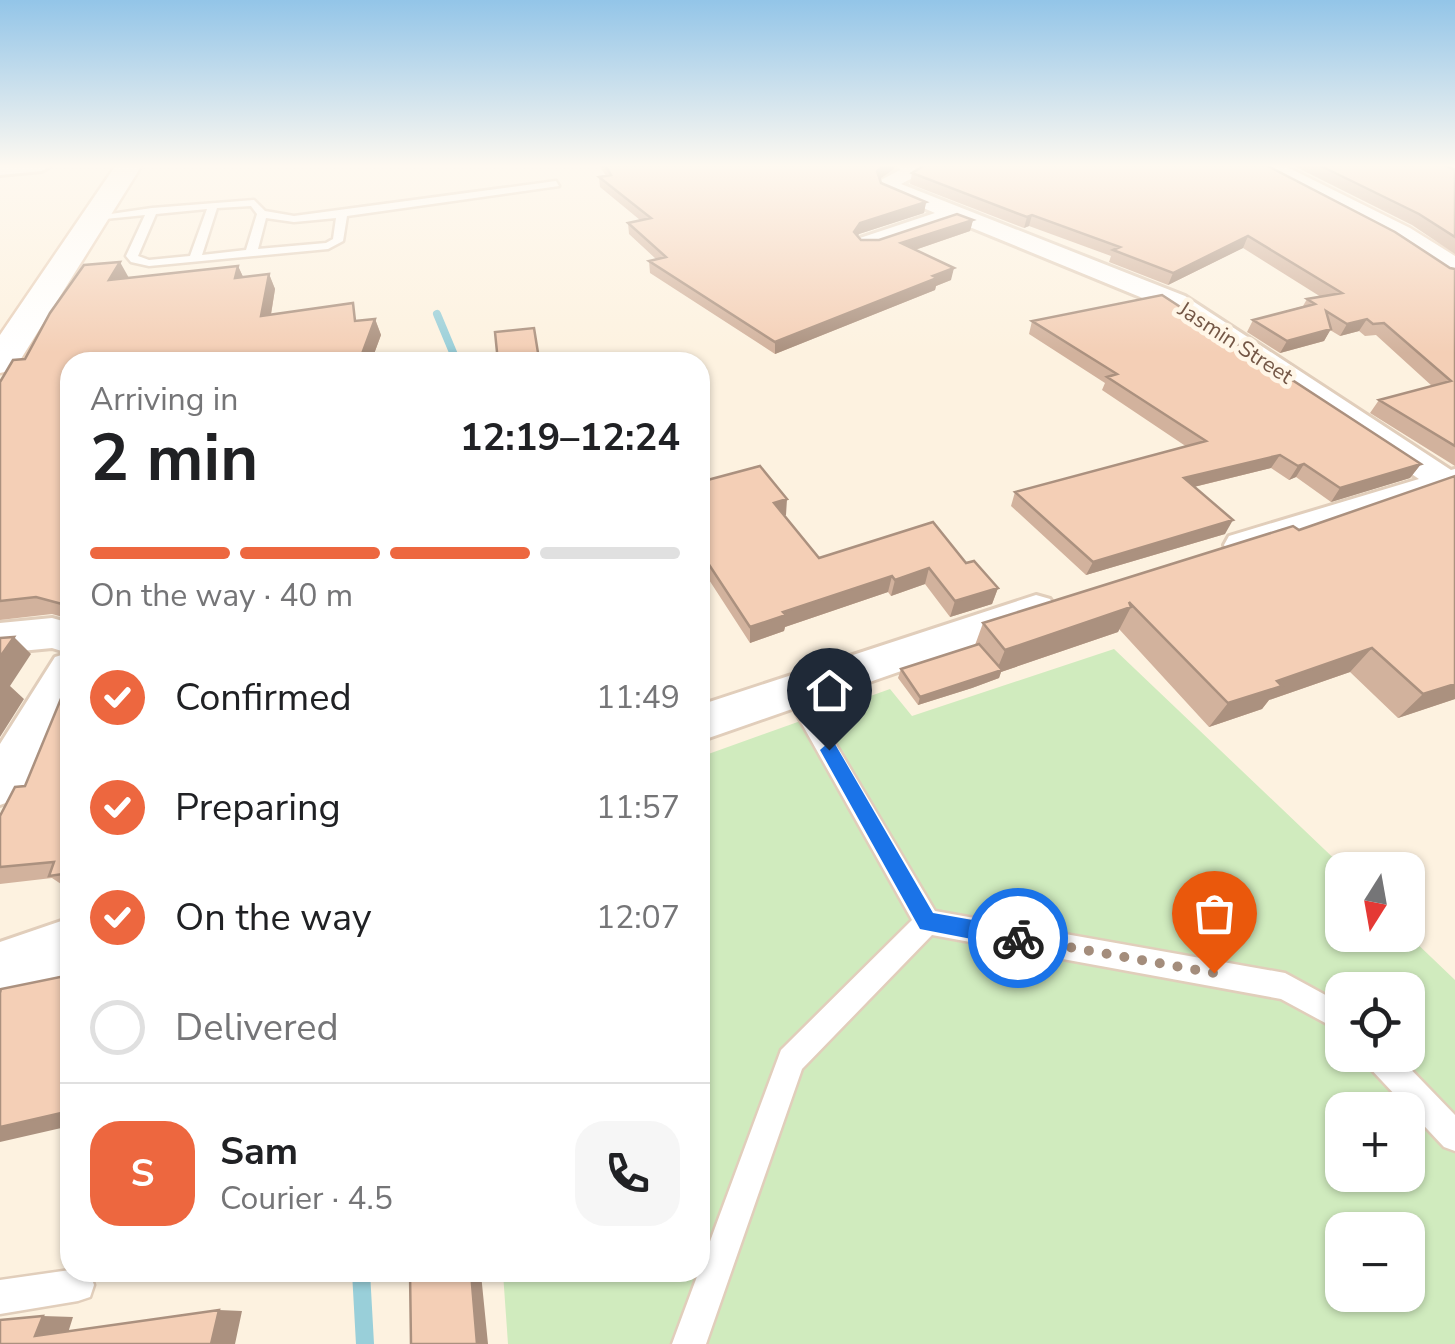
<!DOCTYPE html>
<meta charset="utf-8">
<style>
body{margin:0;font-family:"Nunito Sans",sans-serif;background:#f6f6f6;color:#202124;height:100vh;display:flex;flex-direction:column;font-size:38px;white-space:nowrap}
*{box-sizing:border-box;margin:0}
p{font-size:32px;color:#757577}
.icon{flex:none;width:55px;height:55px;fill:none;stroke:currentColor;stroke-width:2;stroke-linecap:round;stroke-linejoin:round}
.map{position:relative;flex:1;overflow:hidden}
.side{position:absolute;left:60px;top:352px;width:650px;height:930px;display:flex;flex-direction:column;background:#fff;border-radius:30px;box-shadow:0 2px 8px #0004}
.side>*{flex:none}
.needle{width:65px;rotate:191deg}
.fabs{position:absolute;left:1325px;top:852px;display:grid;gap:20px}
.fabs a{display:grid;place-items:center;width:100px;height:100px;border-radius:20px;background:#fff;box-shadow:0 2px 8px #0004;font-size:50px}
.pin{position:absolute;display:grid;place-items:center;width:85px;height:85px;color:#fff;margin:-102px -42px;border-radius:50% 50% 50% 0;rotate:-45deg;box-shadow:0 0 10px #0007}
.pin .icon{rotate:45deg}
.courier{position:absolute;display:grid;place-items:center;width:100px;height:100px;margin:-50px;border:8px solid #1a73e8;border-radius:50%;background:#fff;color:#222;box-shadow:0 2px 12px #0007}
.headline em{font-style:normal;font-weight:700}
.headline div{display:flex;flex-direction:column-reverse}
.headline{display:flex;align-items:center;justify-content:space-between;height:170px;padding:0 30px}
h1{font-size:65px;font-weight:700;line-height:75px}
.bar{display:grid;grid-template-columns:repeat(4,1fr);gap:15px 10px;align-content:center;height:120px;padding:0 30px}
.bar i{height:12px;border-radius:8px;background:#e0e0e0}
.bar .selected{background:#ed673f}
.bar p{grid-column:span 4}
.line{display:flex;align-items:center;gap:25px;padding:0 30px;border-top:2px solid #e0e0e0}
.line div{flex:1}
.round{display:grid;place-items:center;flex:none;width:105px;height:105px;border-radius:30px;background:#f6f6f6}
ol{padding:0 30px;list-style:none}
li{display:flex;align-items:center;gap:30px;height:110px}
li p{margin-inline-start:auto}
li .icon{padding:10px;border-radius:50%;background:#ed673f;color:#fff;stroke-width:4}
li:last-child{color:#757577}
li i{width:55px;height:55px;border:5px solid #e0e0e0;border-radius:50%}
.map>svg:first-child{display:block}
.green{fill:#d0ebbe;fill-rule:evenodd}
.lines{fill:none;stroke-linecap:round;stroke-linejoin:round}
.stream-far1{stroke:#99cfd9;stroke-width:8}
.stream{stroke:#99cfd9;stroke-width:18}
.lane-casing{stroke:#e1cebb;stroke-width:5}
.street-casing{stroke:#e1cebb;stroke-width:6}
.secondary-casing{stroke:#e9d1bb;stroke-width:5}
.lane{fill:#fff;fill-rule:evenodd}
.street{fill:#fff;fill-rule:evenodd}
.secondary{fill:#fff;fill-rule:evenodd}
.wall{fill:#d2b29d}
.shaded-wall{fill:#ab917f}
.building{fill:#f4cfb6;stroke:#ab917f;stroke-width:2.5}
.route{fill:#1a73e8}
.done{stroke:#a48d7c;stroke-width:10;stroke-dasharray:0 18}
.labels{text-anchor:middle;stroke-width:9;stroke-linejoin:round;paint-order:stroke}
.far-street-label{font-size:22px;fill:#745746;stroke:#fff6e7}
</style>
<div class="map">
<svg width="1455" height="1344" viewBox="0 0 1455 1344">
<rect width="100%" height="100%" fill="#fdf2e0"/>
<path class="green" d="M1114,649L1346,870H1342V935H1408L1455,980V1344H508L503,1273L700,1272V757L890,689L912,716ZM1342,990H1408V1055H1342ZM1342,1110H1408V1175H1342ZM1342,1230H1408V1295H1342Z"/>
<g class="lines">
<path class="stream-far1" d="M437,314L457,362"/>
<path class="stream" d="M361,1272L365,1344"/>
<g class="lane-casing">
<path id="lane" d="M556,181L559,186L347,216L343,241L328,249L149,266L131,262L126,256L145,215L95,220L90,217L152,208L254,200L265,211L294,216ZM251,206L257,214L246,250L202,255L217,208ZM207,209L190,256L149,260L138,256L156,214ZM266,218L294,222L336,218L333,239L326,243L258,249Z
M793,682L800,684L935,911L1285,973L1342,1004V1032L1281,999L932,935L802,1069L706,1344H672L781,1050L912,920L783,690L786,684Z
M1363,1055H1397L1455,1115V1151L1444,1147L1367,1065Z
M70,1270V1272L90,1273L94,1285L90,1297L78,1301L0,1314V1280Z"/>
</g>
<g class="street-casing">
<path id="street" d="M0,165H52L42,171L0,175Z
M896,165H924L928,170L901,184L1185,296L1451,470L1455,469V490L1255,554L1242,557L1229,554L1224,545L1229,536L1419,479L1167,308L955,221L876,248H860L856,243L860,238L935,213L881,190L879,181L900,170Z
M1036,595L1050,599L1056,609L1050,619L700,741V705Z
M52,618L70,623V706L17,799L0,805V744L55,657L68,653L52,648L0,653V623Z
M70,918V972L0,998V942Z"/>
</g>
<g class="secondary-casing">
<path id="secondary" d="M116,165H142L19,362L13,370L0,373V335Z
M1249,165H1283L1410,228L1455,256V280L1444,277L1390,240Z"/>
</g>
<use href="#lane" class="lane"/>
<use href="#street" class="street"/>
<use href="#secondary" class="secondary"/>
</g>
<path class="wall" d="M599,165H895L894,169L880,179L881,183L926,202L924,213L859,234L858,236L861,240H879L973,220L970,231L915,250L951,280L936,286L935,290L775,354L650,273L649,261L656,259L629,234L628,223L640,220L600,187L599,177L606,176Z
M1292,165H1445L1455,170V254L1412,225Z
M912,173L1455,269V466L1370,413L1379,400L1432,386L1376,335L1365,336L1359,331L1340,336L1330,330L1324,341L1280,353L1247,332L1253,320L1303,306L1307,299L1321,297L1243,248L1168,285L1109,262L1111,256L1029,226L1024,228L910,184Z
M238,266L243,277L269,274L275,289L271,315L359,321L375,319L381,335L371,362H70V619L52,614L0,620V382L25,359L129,278Z
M1032,321L1421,464L1410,478L1331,502L1296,477L1289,480L1271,468L1194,487L1225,534L1086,575L1011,506L1015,492L1187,447L1102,390L1105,383L1029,334Z
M1455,476V699L1398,718L1350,672L1269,700L1262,709L1209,727L1119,629L1118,632L1001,672L999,678L972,688L918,705L898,678L901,669L975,645L983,623L1299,530Z
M700,482L786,515L784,516L819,558L966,563L998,588L992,604L950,617L925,584L891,596L888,592L785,627L784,631L750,643L700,566Z
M70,689V890L52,878L0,884V816L25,786Z"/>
<path class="shaded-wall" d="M885,165H895L894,169L875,182L877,171Z
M926,202L924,213L859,234L852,243L854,232L860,223Z
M1032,215L1029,226L1024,228L1027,217Z
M973,220L970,231L900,255L901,243Z
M1248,236L1243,248L1168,285L1173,273Z
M120,262L129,278L109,280Z
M238,266L245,281L235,278Z
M954,268L951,280L936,286L935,290L775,354V342Z
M269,274L275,289L268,332L261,316Z
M375,319L381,335L371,362H359Z
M1367,319L1359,331L1340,336L1347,324Z
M534,328L540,362H509Z
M1331,329L1324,341L1280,353L1287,341Z
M1280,455L1271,468L1177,491L1184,478Z
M1304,464L1296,477L1289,480L1298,466Z
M1421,464L1410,478L1331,502L1340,488Z
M787,499L786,515L773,519L774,503Z
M1233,520L1225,534L1086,575L1093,562Z
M929,568L925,584L891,596L895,580Z
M892,576L888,592L785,627L784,631L750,643V627L783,612Z
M998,588L992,604L950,617L955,601Z
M70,590V613L62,604Z
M1131,607L1118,632L1001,672L999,678L972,688L918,705L920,697L996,672L1005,650Z
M14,637L31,654L10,686L24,699L0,737V657Z
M1372,648L1350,672L1269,700L1262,709L1209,727L1228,703L1277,681Z
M1455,684V699L1398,718L1423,694Z
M70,1111V1126L0,1142V1127Z
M471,1272H484L481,1274L488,1344H477Z
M219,1310L242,1311L235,1344H211Z
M43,1316L73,1317L67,1336H35Z"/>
<path class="building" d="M605,165H885L877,171L881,183L926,202L860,223L854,232L861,240H879L957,214L973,220L901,243L954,268L933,276L937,278L775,342L649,261L666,257L628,223L651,218L599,177L611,175Z
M925,165H1266L1395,232L1450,268L1455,269V446L1379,400L1451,381L1384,323L1373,324L1367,319L1347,324L1326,311L1331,329L1287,341L1253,320L1315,304L1307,299L1342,293L1248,236L1173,273L1113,250L1120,247L1032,215L1027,217L912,173Z
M1319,165H1445L1455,170V237L1419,214Z
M120,262L109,280L238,266L235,278L269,274L261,316L353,303L355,321L375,319L359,362H70V590L62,604L36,597L0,601V382L13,360L25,359L50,313L84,265Z
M1162,295L1421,464L1340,488L1304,464L1298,466L1280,455L1184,478L1233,520L1093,562L1015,492L1206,441L1107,377L1117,374L1032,321Z
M534,328L539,359L498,362L495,332Z
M760,466L787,499L774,503L819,558L933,522L966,563L974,561L998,588L955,601L929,568L895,580L892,576L783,612L786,615L750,627L700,551V482Z
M1455,476V684L1423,694L1372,648L1277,681L1282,686L1228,703L1129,602L1131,607L1005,650L983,623L1293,526L1299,530Z
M14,637L0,657V638Z
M979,644L1002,670L920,697L901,669Z
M65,689H70V873L49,876L54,862L0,867V816L15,787L25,786Z
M70,975V1111L0,1127V993L1,989Z
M410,1272H471L477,1344H411Z
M219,1310L211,1344H0V1320L43,1316L35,1336Z"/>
<linearGradient id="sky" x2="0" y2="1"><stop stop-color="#93c5e8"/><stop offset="0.47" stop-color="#fef9f1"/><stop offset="1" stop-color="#fef9f1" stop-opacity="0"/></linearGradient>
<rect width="1455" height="353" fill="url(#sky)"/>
<path class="route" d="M829,742L835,744L933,913L1018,928L1026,931L1029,938L1026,945L1018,948L920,929L820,750Z"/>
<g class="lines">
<path class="done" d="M1018,938L1214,973"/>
</g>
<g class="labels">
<g class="far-street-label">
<text transform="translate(1236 342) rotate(33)" y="8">Jasmin Street</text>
</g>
</g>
</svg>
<div class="fabs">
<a><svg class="needle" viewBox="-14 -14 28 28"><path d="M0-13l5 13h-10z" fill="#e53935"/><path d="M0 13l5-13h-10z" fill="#757577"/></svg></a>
<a><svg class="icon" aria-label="locate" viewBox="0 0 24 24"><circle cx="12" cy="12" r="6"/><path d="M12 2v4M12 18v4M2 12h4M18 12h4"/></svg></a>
<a>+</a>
<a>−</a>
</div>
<div class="pin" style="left:1214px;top:973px;background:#ea580c"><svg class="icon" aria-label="bag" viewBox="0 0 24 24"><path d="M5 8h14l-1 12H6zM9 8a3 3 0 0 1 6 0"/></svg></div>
<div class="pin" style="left:829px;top:750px;background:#1f2937"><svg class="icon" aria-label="home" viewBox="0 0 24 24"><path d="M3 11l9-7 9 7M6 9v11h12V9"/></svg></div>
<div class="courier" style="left:1018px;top:938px"><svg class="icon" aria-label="bike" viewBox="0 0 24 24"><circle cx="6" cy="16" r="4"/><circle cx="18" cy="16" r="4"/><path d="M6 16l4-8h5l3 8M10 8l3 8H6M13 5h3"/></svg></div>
<section class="side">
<div class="headline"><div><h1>2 min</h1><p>Arriving in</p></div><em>12:19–12:24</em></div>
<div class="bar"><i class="selected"></i><i class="selected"></i><i class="selected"></i><i></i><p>On the way · 40 m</p></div>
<ol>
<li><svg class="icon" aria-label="check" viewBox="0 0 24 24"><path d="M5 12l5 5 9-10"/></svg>Confirmed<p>11:49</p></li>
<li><svg class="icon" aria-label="check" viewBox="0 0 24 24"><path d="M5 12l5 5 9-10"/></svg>Preparing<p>11:57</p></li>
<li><svg class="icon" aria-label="check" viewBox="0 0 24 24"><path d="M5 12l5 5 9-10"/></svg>On the way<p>12:07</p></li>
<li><i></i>Delivered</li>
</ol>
<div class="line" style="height:180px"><b class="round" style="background:#ed673f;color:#fff">S</b><div><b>Sam</b><p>Courier · 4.5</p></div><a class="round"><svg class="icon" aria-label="phone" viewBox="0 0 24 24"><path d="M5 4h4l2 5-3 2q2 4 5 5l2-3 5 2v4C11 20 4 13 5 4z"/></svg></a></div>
</section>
</div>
